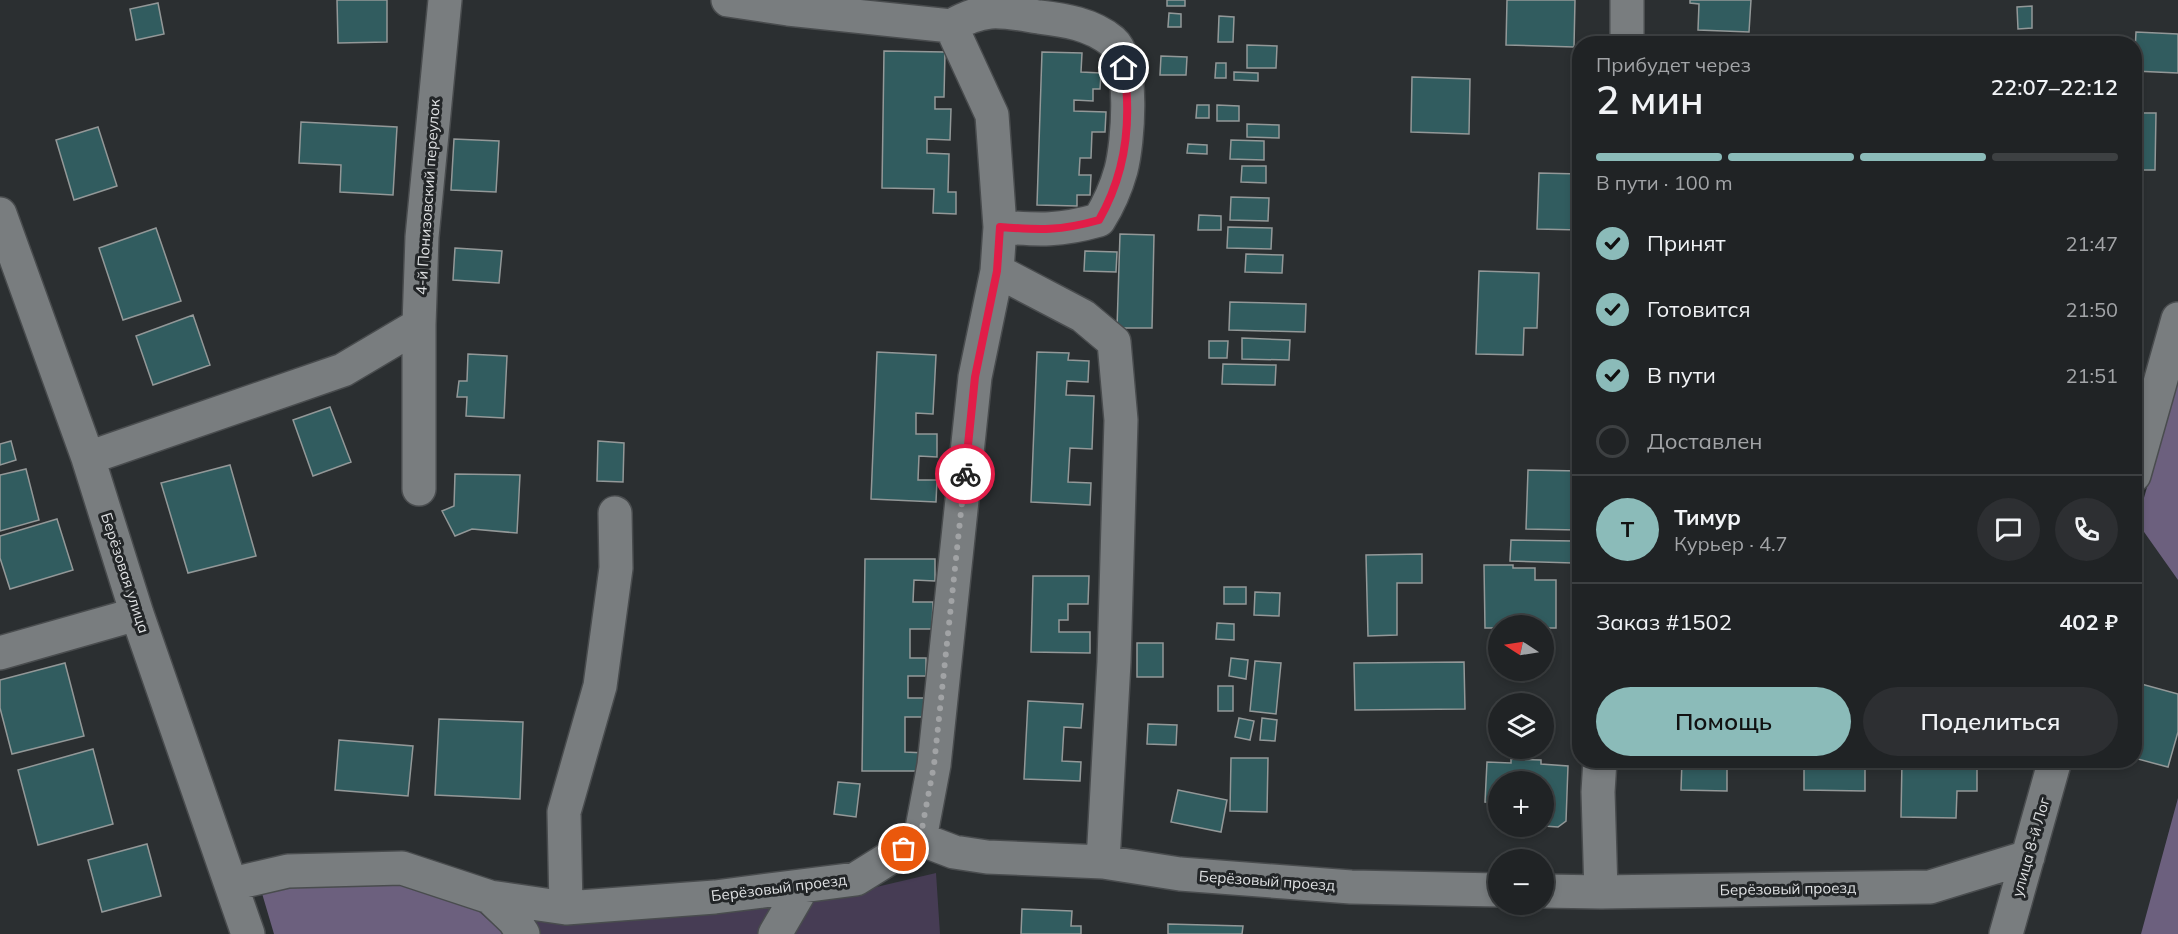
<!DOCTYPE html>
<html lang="ru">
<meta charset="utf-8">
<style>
body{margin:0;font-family:Mulish,sans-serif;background:#2d2f32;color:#f1f3f6;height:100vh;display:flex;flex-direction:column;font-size:22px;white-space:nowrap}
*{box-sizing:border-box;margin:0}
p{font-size:20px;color:#a2a4a7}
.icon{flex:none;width:33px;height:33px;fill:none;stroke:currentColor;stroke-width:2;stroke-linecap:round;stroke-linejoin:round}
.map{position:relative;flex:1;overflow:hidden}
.panel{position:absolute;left:1572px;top:36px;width:570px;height:732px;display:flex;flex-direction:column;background:#202325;border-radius:24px;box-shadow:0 3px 9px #0003,0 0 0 2px #3d4042}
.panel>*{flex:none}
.needle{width:39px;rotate:282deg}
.fabs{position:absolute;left:1488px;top:615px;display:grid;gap:12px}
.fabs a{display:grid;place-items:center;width:66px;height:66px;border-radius:50%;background:#202325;box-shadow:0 3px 9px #0003,0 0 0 2px #3d4042;font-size:30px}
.pin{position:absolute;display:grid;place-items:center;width:51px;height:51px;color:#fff;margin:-26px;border:3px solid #fff;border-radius:50%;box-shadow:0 2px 6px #0007}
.courier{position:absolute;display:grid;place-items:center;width:60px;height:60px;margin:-30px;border:4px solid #e11d48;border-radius:50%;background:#fff;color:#222;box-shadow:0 2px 8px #0007}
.summary em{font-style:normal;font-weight:600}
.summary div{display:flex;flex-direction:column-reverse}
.summary{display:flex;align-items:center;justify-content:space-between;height:102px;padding:0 24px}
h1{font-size:39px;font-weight:600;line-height:45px}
.bar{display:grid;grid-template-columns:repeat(4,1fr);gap:9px 6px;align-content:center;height:72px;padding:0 24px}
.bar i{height:8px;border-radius:4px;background:#3d4042}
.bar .on{background:#8bbbb9}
.bar p{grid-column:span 4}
.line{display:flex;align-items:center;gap:15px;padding:0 24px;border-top:2px solid #3d4042}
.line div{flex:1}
.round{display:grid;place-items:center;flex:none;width:63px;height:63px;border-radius:32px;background:#2d2f32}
ol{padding:0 24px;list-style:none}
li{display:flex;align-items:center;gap:18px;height:66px}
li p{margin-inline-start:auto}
li .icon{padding:6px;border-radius:50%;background:#8bbbb9;color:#111;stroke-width:4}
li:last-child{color:#a2a4a7}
li i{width:33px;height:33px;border:3px solid #3d4042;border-radius:50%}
.action{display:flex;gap:12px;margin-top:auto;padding:12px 24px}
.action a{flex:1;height:69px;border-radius:36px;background:#8bbbb9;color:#111;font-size:24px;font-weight:600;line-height:69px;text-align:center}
.action a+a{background:#2d2f32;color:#f1f3f6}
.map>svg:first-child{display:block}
.green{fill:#463c54}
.forest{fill:#6c607e}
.building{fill:#315c5f;stroke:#939898;stroke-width:1.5}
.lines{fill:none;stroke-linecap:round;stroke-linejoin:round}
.minor-casing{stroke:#494c4e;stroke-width:36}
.minor{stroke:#797d7f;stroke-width:33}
.done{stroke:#a1a3a5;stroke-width:6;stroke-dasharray:0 10.8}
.route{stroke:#e11d48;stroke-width:8}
.labels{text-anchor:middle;stroke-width:6;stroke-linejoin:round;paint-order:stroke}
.street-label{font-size:15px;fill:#e0e2e4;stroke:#222527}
</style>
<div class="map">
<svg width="2178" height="934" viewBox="0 0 2178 934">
<rect width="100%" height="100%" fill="#2b2f31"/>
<path class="green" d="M936,873L940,934H504L466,900L603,906L710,914L808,903Z"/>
<path class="forest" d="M2178,380V580L2137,522Z
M2178,798V934H2141Z
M289,874L414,884L466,900L504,934H274L261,890Z"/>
<path class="building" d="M337,0H387V42L338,43Z
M1167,0H1185V6H1167Z
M1507,0H1575L1574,47L1506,45Z
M1690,0H1751L1749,32L1698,30L1699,4L1690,3Z
M158,3L164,34L136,40L130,9Z
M2032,6V28L2018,29L2017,7Z
M1169,13L1181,14V27H1168Z
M1219,16L1234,17L1233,42H1218Z
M2136,32L2178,34V73L2134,71Z
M1247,45L1277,46L1276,68H1247Z
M884,51L945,52L944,97H935V109H951L950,140L927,139V153L949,154L948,192H956V214L933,213L934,189L882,188Z
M1042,52L1082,53L1081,72L1101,73L1100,89H1093V101L1074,100V111L1106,112L1105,132H1092L1091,158H1080L1079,175H1091L1090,195H1077V206L1037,205Z
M1161,56L1187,57L1186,75H1160Z
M1216,63H1226V78H1215Z
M1234,72L1258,73V81L1234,80Z
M1412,77L1470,79L1469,134L1411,132Z
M1197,105H1209V118H1196Z
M1217,105L1239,106V121H1217Z
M2134,113H2156L2155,170H2134Z
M301,122L397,127L393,195L340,192L341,165L299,163Z
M1247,124L1279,125V138L1247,137Z
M98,127L117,186L74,200L56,140Z
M454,139L499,141L496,192L451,190Z
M1231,140L1264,141V160L1230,159Z
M1188,144L1207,145V154L1187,153Z
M1242,166H1266V183L1241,182Z
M1539,173L1580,174V230L1537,229Z
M1231,197L1269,198L1268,221L1230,220Z
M1199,215L1221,216V230H1198Z
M1228,227L1272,228L1271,249L1227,248Z
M156,228L181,301L123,320L99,248Z
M1120,234L1154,235L1152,328H1117Z
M455,248L502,251L499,283L453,280Z
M1085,251L1117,252L1116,272L1084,271Z
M1246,254L1283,255L1282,273L1245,272Z
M1479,271L1539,273L1537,328H1524L1523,355L1476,354Z
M1230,302L1306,304L1305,332L1229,330Z
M193,315L210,365L153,385L136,336Z
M1242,338L1290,340L1289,360L1242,359Z
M1209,341H1228L1227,358H1209Z
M877,352L936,355L933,414L916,413V434H937V457L919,456L918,480H937L936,502L871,499Z
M1037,352L1069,353L1068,360L1089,361L1088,382L1067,381L1066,395L1094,396L1092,449L1070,448L1068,482L1091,483L1090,505L1031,502Z
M468,354L507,356L504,418L466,416L467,397H457L459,381H467Z
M1223,364L1276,365L1275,385L1222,384Z
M330,407L351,462L313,476L293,420Z
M11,441L16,460L0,465V444Z
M598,441L624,443L623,482L597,481Z
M230,465L256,556L188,573L161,483Z
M26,469L39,520L0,531V475Z
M1528,470L1580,471L1578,530L1526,529Z
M455,474L520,475L517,533L472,529L455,536L442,511L454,506Z
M57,519L73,570L10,589L0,558V536Z
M1511,540L1574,541L1573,563L1510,561Z
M1422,554V583H1397V635L1368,636L1366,555Z
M865,559H935V581L914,580L913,602H933L932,629H910V658H926V676H908V698H927V717H905V752L926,753L925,771H862Z
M1484,565H1513V568H1535V580H1556V628H1544V626H1498V628H1485Z
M1033,576H1089L1088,604H1068V620H1059V632H1090V653L1031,652Z
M1224,587H1246V604H1224Z
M1255,592L1280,593L1279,616L1254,615Z
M1217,623L1234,624V640L1216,639Z
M1137,643H1163V677H1137Z
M1231,658L1248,660L1246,679L1229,676Z
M1255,661L1281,663L1276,714L1250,711Z
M1464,662L1465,709L1355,710L1354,663Z
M65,663L84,736L12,754L0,708V680Z
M2134,682L2178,694V732L2168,767L2134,758Z
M1218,686H1233V711H1218Z
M1028,701L1083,704L1081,728L1064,727L1062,761L1081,762L1080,781L1024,779Z
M1239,718L1254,721L1250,740L1235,737Z
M1262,718L1277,720L1275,741L1260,740Z
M439,719L523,722L520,799L435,795Z
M1148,724L1177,725L1176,745L1147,744Z
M339,740L413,746L408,796L335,790Z
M93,749L113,824L38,845L18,770Z
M1231,758H1268L1267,812L1230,811Z
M1511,759L1541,760V764L1568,766L1566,821L1558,827L1544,826V782H1498V803L1485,802L1487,762L1511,763Z
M1682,760H1727V791L1681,790Z
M1804,760H1865V791L1804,790Z
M1902,760H1977V791H1957L1956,818L1901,817Z
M838,782L860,784L856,817L834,814Z
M1178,790L1227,800L1221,832L1171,822Z
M147,844L161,896L102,912L88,860Z
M1022,909L1072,911L1071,926H1081V934H1021Z
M1168,924L1243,926L1242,934H1168Z"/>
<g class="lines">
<g class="minor-casing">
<path id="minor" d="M728,0L788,9L951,26L992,115L1000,227L997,271L975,377L934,765L920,839
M951,26C986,6 1001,11 1039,17C1065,20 1091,24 1112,41C1135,61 1128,143 1121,170C1116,188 1109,204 1099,220C1060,231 1040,230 1000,227
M1627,44V0
M0,214L88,458L137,614L248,934
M997,271L1083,316L1114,342L1121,420L1114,662L1103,862
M88,458L343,370L419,325L422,237L445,0
M2134,475L2178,319
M419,489V325
M0,653L137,614
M1600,760L1598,792L1601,892
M232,884L288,871L402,868L490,897L566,908L715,897L856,879L920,839L954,852L987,857L1103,862L1180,874L1351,887L1498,890
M1544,891L1601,892L1930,887L2028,857
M490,897L514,920L523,934
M566,908L564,812L600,686L616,568L615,513
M775,934L803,886
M2006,934L2055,760"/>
</g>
<use href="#minor" class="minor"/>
</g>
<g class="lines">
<path class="done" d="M904,849L920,839L934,765L965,474"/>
<path class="route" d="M965,474L975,377L997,271L1000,227C1040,230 1060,231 1099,220C1126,173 1132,122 1124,68"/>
</g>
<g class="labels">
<g class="street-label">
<text transform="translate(428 197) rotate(-86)" y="5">4-й Понизовский переулок</text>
<text transform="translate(125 573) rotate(72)" y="5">Берёзовая улица</text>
<text transform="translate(2031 847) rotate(-74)" y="5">улица 8-й Лог</text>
<text transform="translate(1267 881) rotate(4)" y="5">Берёзовый проезд</text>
<text transform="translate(779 888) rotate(-7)" y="5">Берёзовый проезд</text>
<text transform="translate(1788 889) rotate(-1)" y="5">Берёзовый проезд</text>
</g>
</g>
</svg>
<div class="fabs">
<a><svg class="needle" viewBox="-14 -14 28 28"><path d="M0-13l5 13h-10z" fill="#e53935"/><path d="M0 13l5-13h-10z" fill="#a2a4a7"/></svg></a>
<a><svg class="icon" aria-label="layers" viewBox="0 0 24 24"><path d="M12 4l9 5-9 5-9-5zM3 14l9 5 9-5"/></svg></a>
<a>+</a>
<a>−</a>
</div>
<div class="pin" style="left:904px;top:849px;background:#ea580c"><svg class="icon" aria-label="bag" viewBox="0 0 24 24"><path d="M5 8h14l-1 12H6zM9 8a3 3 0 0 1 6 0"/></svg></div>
<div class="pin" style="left:1124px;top:68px;background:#1f2937"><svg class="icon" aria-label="home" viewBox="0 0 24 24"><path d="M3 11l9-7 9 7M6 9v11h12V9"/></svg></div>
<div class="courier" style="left:965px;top:474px"><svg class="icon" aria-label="bike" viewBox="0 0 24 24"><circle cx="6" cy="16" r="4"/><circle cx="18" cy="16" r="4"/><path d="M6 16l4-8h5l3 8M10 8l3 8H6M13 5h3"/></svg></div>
<section class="panel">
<div class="summary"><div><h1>2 мин</h1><p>Прибудет через</p></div><em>22:07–22:12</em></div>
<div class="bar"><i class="on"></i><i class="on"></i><i class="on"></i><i></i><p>В пути · 100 m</p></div>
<ol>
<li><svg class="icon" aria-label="check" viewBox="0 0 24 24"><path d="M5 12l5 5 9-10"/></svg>Принят<p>21:47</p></li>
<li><svg class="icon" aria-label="check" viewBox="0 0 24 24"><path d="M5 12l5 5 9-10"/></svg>Готовится<p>21:50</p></li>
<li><svg class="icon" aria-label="check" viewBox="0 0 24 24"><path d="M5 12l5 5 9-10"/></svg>В пути<p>21:51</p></li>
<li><i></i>Доставлен</li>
</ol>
<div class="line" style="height:108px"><b class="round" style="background:#8bbbb9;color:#111">Т</b><div><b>Тимур</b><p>Курьер · 4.7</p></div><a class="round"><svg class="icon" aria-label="chat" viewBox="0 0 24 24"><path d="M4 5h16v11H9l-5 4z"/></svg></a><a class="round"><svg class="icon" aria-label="phone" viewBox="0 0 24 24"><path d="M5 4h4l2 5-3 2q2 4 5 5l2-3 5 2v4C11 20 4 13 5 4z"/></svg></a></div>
<div class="line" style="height:78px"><div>Заказ #1502</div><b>402 ₽</b></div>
<div class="action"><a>Помощь</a><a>Поделиться</a></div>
</section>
</div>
